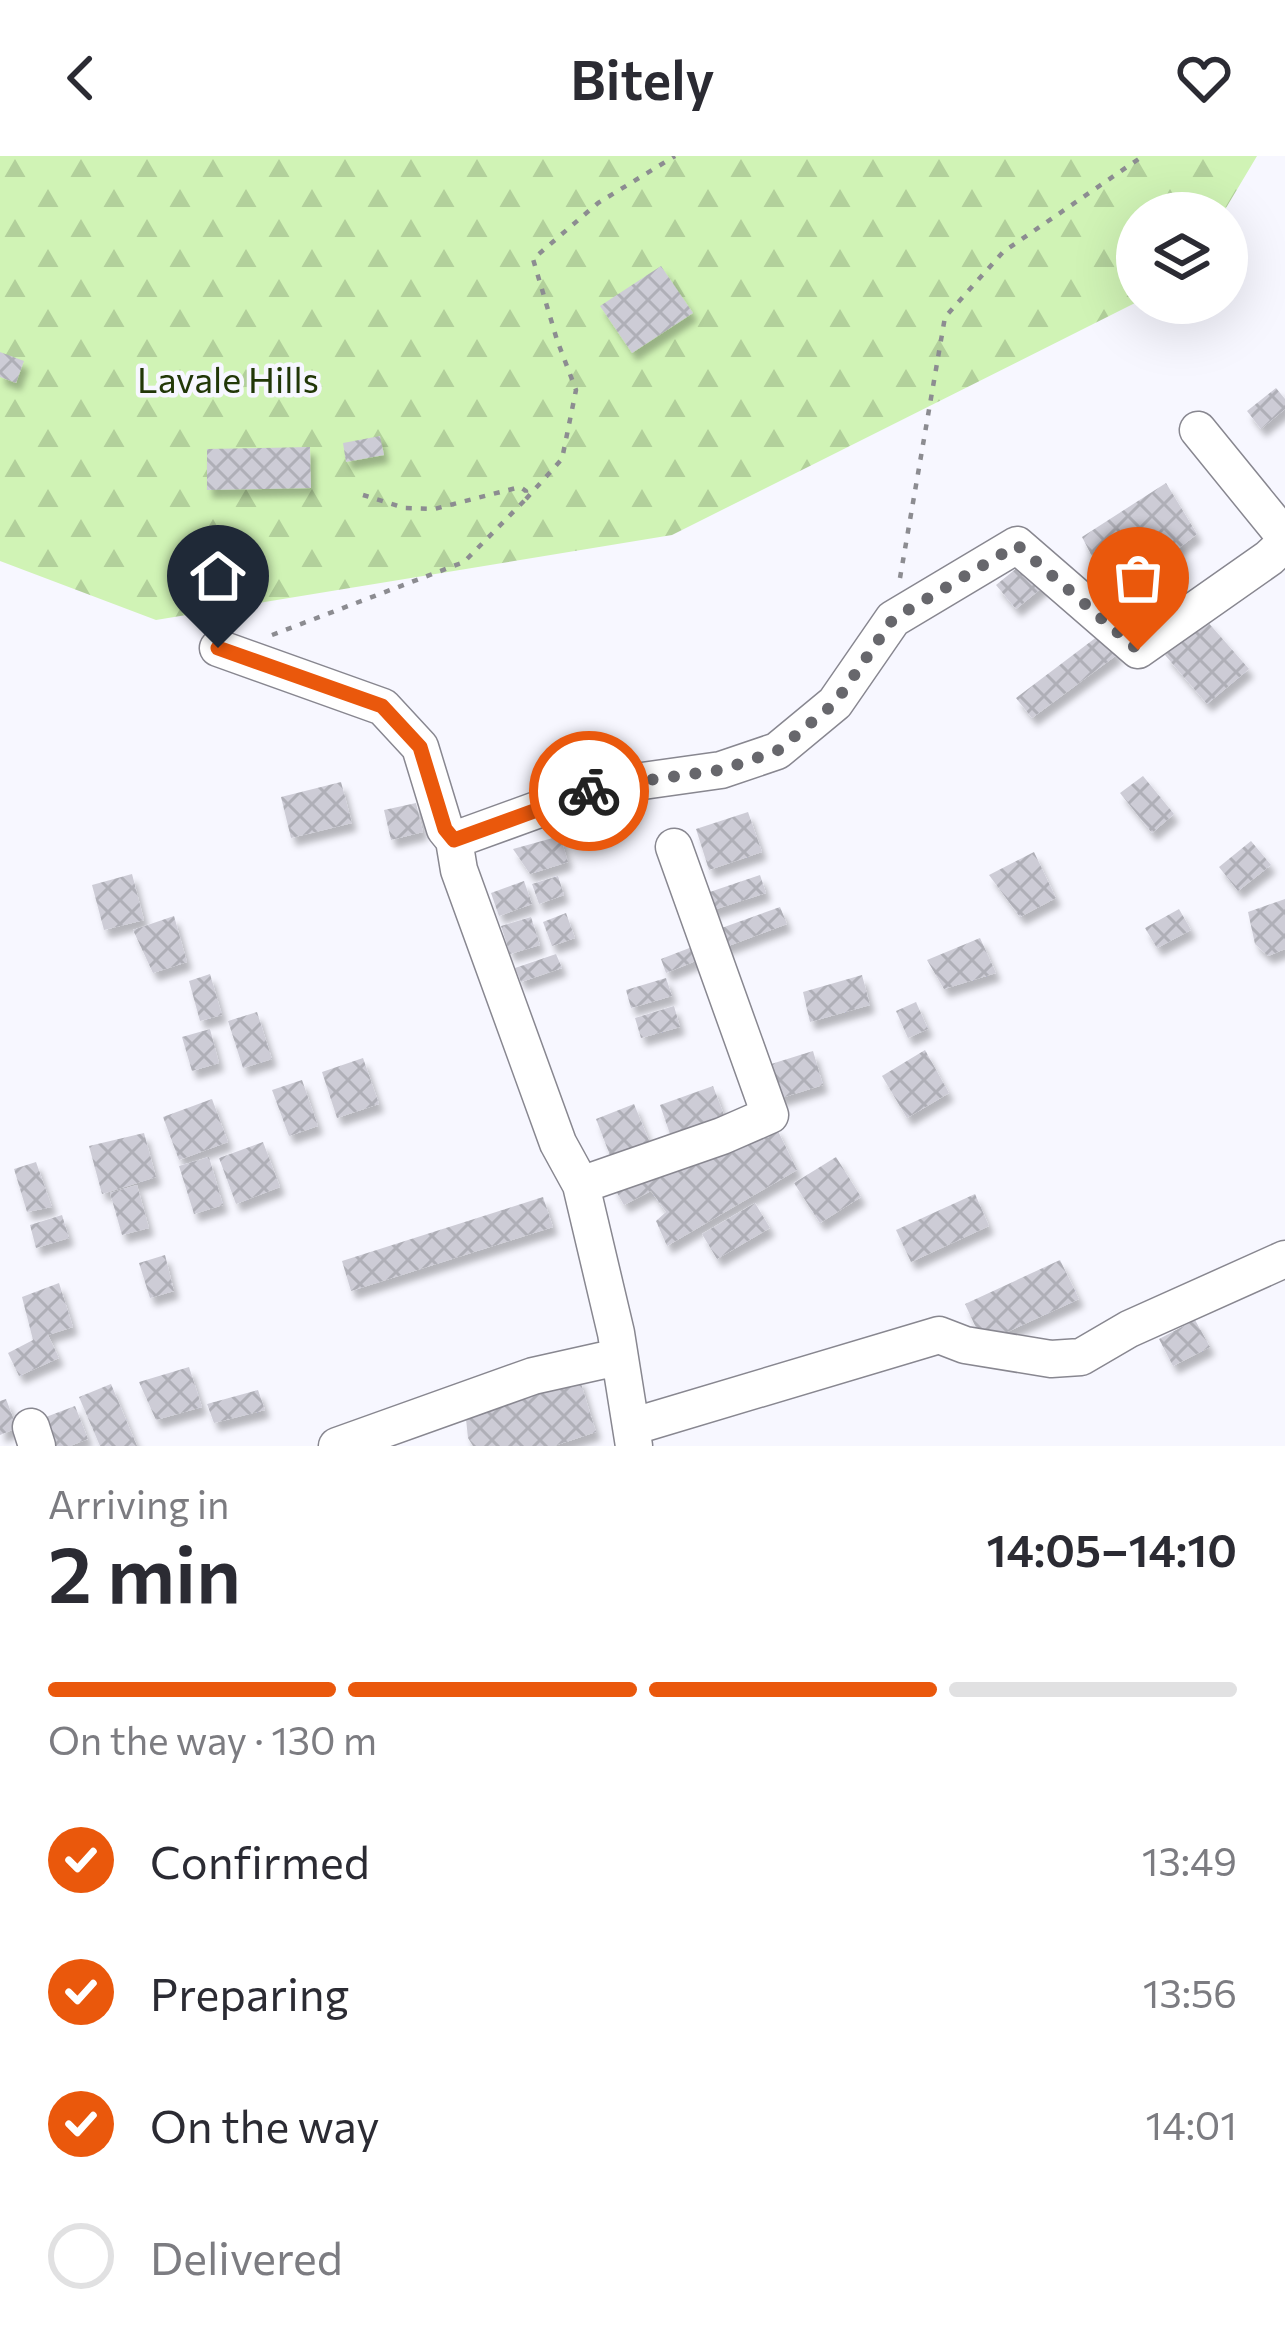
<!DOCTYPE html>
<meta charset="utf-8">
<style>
body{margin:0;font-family:Commissioner,sans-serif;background:#f7f7f7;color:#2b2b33;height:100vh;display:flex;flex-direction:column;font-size:45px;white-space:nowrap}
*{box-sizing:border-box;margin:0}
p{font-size:39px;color:#7c7c81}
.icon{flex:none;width:66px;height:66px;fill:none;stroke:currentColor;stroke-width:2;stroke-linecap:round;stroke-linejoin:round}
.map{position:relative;height:1290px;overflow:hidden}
.drawer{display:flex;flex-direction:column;background:#fff;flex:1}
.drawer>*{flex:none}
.fabs{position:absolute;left:1116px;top:36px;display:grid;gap:24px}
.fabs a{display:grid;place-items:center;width:132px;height:132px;border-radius:50%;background:#fff;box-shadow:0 12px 48px #0002;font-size:60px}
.pin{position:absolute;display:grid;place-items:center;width:102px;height:102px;color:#fff;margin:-123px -51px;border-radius:50% 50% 50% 0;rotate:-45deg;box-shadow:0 0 12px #0007}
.pin .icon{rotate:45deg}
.courier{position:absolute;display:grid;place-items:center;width:120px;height:120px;margin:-60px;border:9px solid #ea580c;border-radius:50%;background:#fff;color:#222;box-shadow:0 3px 15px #0007}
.head em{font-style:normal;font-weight:600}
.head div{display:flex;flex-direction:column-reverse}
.head{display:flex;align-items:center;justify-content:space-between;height:204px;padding:0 48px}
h1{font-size:78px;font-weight:600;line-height:90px}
.bar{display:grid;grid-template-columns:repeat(4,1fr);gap:18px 12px;align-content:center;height:144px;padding:0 48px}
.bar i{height:15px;border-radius:9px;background:#e1e1e2}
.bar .active{background:#ea580c}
.bar p{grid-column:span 4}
ol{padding:0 48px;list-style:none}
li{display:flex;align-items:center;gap:36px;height:132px}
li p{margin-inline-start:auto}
li .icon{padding:12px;border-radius:50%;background:#ea580c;color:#fff;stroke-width:4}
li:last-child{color:#7c7c81}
li i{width:66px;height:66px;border:6px solid #e1e1e2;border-radius:50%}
header{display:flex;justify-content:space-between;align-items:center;height:156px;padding:0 48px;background:#fff;font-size:54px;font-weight:600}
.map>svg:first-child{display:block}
.forest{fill:url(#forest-firs)}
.building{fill:url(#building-cross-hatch);filter:url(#shadow)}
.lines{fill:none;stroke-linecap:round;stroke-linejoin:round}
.minor-casing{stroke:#888790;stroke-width:39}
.path{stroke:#8c8c91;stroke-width:4.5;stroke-dasharray:6 9;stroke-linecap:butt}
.minor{stroke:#fff;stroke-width:36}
.done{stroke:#67676c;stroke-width:12;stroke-dasharray:0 21.6}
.route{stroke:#ea580c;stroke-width:15}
.labels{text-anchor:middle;stroke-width:9;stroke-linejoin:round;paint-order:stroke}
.park-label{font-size:36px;fill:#213707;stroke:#f7f7ff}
</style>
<header><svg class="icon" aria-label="back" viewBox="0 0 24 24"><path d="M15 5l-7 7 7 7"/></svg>Bitely<svg class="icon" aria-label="heart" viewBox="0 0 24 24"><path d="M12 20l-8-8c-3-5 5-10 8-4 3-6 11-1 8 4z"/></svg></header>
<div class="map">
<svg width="1285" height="1290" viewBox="0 0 1285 1290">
<defs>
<pattern id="forest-firs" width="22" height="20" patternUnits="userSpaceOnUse" patternTransform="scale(3)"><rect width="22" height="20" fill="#d0f3b5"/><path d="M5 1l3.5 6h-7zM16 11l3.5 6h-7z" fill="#b2d09b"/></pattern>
<pattern id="building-cross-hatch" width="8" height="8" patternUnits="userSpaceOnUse" patternTransform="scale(3)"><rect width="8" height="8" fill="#cdccd6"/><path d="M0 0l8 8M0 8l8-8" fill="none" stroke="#afafb7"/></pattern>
<filter id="shadow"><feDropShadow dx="5" dy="8" stdDeviation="3" flood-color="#0004"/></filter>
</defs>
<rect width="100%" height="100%" fill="#f7f7ff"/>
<path class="forest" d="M0,0H1257L1223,57H1137V146L672,379L156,464L0,405Z"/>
<path class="building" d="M661,110L693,157L632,197L600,150Z
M0,196L24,205L16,227L0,221Z
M1276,232L1285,243V253L1261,273L1247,255Z
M380,280L384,299L346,306L343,287Z
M310,291L311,332L207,334V293Z
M1166,327L1197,378L1165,403L1146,387L1100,416L1082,381Z
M1028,403L1048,427L1016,453L996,429Z
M1206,464L1249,513L1207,548L1165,499Z
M1102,477L1118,498L1032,562L1016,542Z
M1143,620L1174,658L1152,677L1120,637Z
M341,626L352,667L291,682L281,641Z
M416,647L423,676L391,684L384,654Z
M748,656L762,696L709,714L696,673Z
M560,680L568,706L530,718L513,693Z
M1251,685L1271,709L1238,735L1219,711Z
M1034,696L1056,742L1020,761L989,719Z
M132,718L144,764L104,774L92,729Z
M760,719L766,737L707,756L701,739Z
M558,720L564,739L539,748L532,728Z
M524,725L532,748L499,760L491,737Z
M1285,743V793L1268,800L1255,788L1248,756Z
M780,751L787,768L723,792L716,774Z
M1179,753L1191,774L1157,792L1145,772Z
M566,757L575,782L552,790L543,766Z
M174,760L187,806L153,817L133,774Z
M531,761L540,789L510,798L501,770Z
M980,782L996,817L944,833L927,804Z
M692,791L698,804L666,817L661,803Z
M556,798L562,812L521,826L515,812Z
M210,818L222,859L200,865L189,825Z
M862,819L870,849L810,866L803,836Z
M666,822L672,840L631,852L626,834Z
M916,846L928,873L908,882L896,855Z
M674,850L680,871L641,882L635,862Z
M257,856L272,903L243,912L228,865Z
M210,873L219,907L192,915L182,881Z
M925,894L949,937L907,962L882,920Z
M813,895L823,929L778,943L768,909Z
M363,902L379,948L337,962L322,916Z
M302,924L318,970L289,980L272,934Z
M713,930L724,959L670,978L660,949Z
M212,943L228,986L179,1004L163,961Z
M634,948L650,987L611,1002L596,963Z
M776,971L797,1014L667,1090L656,1065L666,1056L651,1035L624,1049L612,1028Z
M144,977L156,1021L102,1038L89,990Z
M263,986L280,1031L236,1048L219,1002Z
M209,1001L223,1049L194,1058L179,1010Z
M836,1001L861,1041L820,1067L794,1027Z
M36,1006L52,1051L27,1056L14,1013Z
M137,1029L149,1072L122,1079L110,1037Z
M975,1038L989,1070L911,1106L896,1074Z
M543,1041L553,1071L351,1135L342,1105Z
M755,1047L770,1072L717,1103L702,1078Z
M62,1059L69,1082L36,1092L30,1069Z
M165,1099L174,1135L150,1142L139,1107Z
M1060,1104L1079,1143L983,1187L965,1148Z
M59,1127L73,1171L48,1179L59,1202L19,1220L8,1197L33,1184L22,1141Z
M1195,1164L1210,1191L1173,1210L1159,1183Z
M189,1211L202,1251L156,1264L139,1226Z
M579,1221L596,1276L554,1290H473L468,1282L466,1263Z
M111,1228L137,1290H100L79,1241Z
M258,1234L265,1254L214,1267L207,1248Z
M6,1243L17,1272L0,1279V1245Z
M75,1250L88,1283L70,1290H48L38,1264Z"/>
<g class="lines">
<g class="minor-casing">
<path id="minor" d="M1198,274L1285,381
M218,492L383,551L420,591L445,673L454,684L459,714L558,987L581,1029L616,1177L634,1290
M454,684L600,631L721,614L777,595L835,547L893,463L1017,389L1138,494L1269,402L1285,387
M581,1029L722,980L770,959L674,691
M31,1271L37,1290
M631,1271L939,1179L965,1189L1051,1203L1081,1201L1129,1173L1285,1103
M337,1290L533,1220L618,1201"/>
</g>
<path class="path" d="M526,343L562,303L576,234L557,184L533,103L598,47L675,0
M900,422L945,161L1003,96L1143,0
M272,479L464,406L526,343V335L520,331L434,353L405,352L363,339"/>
<use href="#minor" class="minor"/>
</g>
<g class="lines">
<path class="done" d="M589,635L600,631L721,614L777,595L835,547L893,463L1017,389L1138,494"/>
<path class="route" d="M218,492L382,550L420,591L445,673L454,684L589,635"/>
</g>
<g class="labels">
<g class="park-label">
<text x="228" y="237">Lavale Hills</text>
</g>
</g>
</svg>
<div class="fabs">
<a><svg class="icon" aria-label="layers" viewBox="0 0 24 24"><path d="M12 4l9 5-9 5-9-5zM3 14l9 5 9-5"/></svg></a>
</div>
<div class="pin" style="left:1138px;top:494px;background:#ea580c"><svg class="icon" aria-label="bag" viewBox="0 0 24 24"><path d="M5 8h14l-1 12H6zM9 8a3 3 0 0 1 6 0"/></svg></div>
<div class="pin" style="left:218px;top:492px;background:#1f2937"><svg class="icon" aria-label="home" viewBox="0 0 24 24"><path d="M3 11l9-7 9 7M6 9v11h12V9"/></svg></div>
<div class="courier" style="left:589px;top:635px"><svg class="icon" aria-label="bike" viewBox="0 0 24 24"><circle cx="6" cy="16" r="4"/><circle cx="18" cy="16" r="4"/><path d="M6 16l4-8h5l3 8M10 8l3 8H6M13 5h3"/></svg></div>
</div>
<section class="drawer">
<div class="head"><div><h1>2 min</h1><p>Arriving in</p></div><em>14:05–14:10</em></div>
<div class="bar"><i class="active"></i><i class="active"></i><i class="active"></i><i></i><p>On the way · 130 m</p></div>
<ol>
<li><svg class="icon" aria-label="check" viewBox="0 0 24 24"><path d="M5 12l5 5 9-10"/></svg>Confirmed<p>13:49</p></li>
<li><svg class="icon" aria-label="check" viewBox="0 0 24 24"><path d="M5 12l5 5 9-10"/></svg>Preparing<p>13:56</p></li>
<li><svg class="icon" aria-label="check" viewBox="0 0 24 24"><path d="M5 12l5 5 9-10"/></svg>On the way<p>14:01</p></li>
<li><i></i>Delivered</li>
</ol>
</section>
